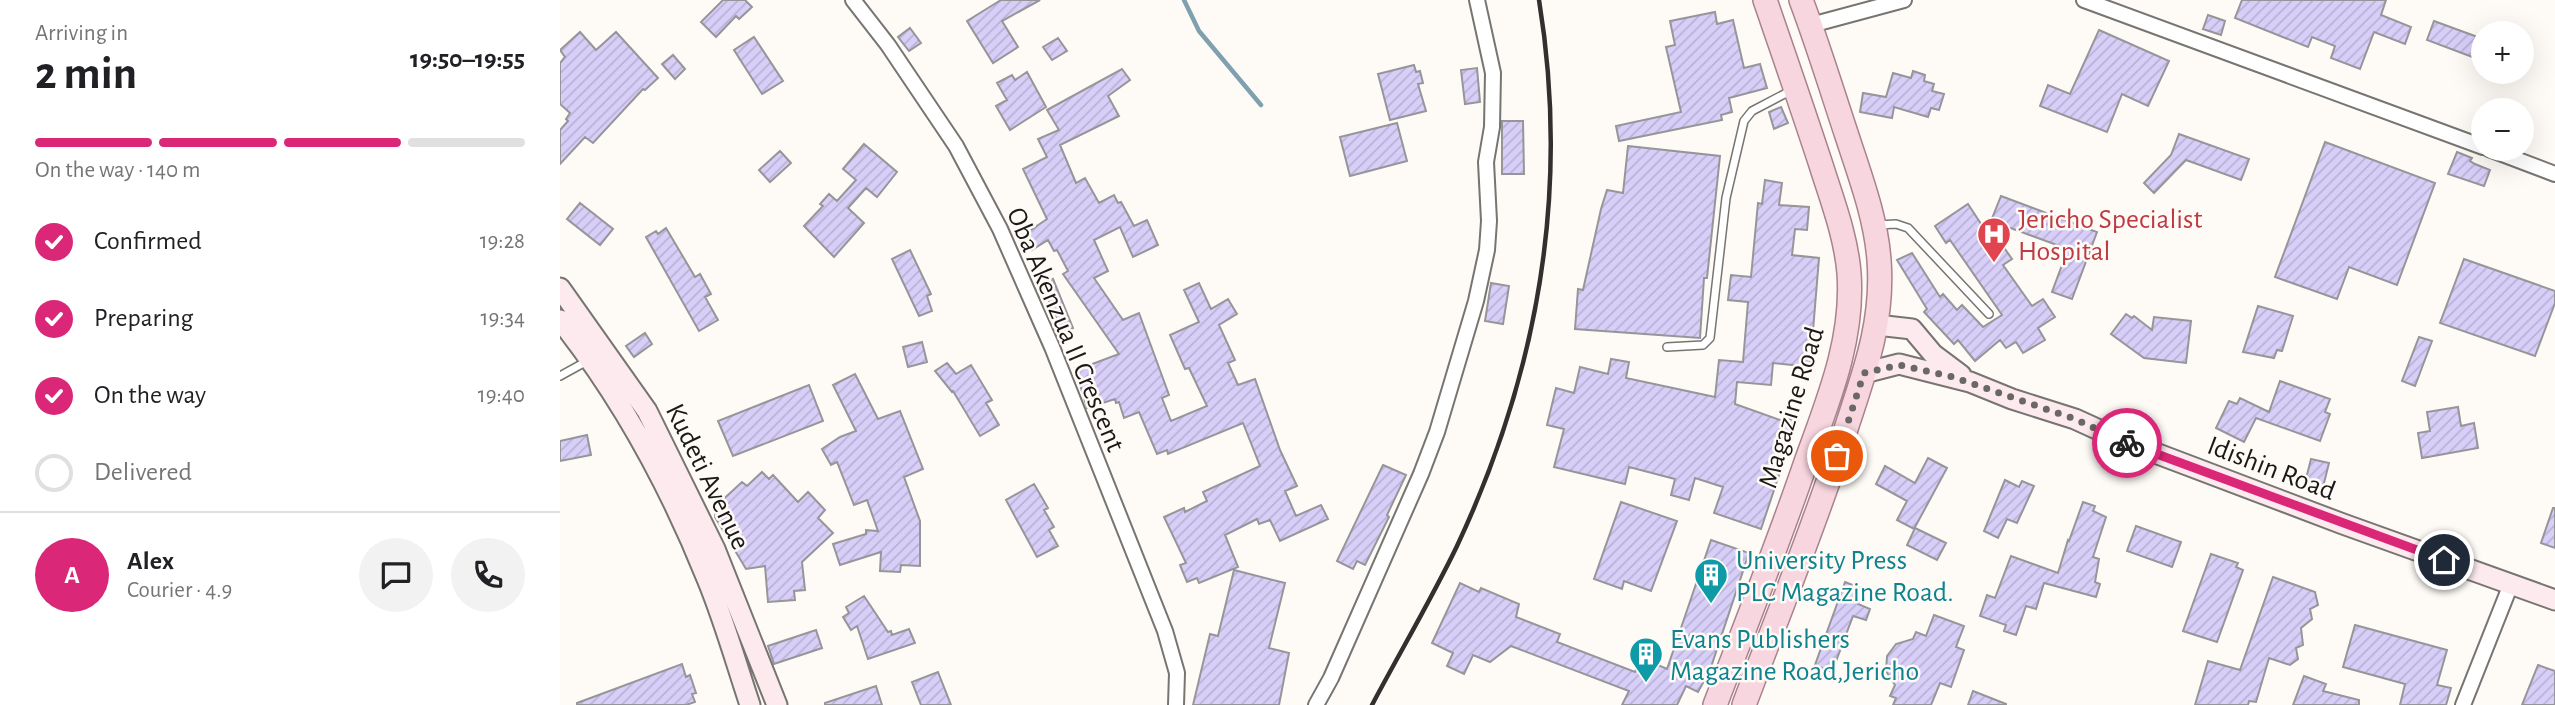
<!DOCTYPE html>
<meta charset="utf-8">
<style>
body{margin:0;font-family:"Alegreya Sans",sans-serif;background:#f2f2f2;color:#202124;height:100vh;display:flex;flex-direction:column;font-size:26px;white-space:nowrap}
*{box-sizing:border-box;margin:0}
p{font-size:23px;color:#757577}
.icon{flex:none;width:38px;height:38px;fill:none;stroke:currentColor;stroke-width:2;stroke-linecap:round;stroke-linejoin:round}
.map{position:relative;flex:1;overflow:hidden}
.panel{display:flex;flex-direction:column;background:#fff;width:560px}
.panel>*{flex:none}
.fabs{position:absolute;left:1911px;top:21px;display:grid;gap:14px}
.fabs a{display:grid;place-items:center;width:63px;height:63px;border-radius:50%;background:#fff;box-shadow:0 7px 28px #0002;font-size:35px}
.pin{position:absolute;display:grid;place-items:center;width:60px;height:60px;color:#fff;margin:-30px;border:4px solid #fff;border-radius:50%;box-shadow:0 2px 7px #0007}
.courier{position:absolute;display:grid;place-items:center;width:70px;height:70px;margin:-35px;border:5px solid #db2777;border-radius:50%;background:#fff;color:#222;box-shadow:0 2px 9px #0007}
.headline em{font-style:normal;font-weight:700}
.headline div{display:flex;flex-direction:column-reverse}
.headline{display:flex;align-items:center;justify-content:space-between;height:119px;padding:0 35px}
h1{font-size:46px;font-weight:700;line-height:52px}
.bar{display:grid;grid-template-columns:repeat(4,1fr);gap:10px 7px;align-content:center;height:84px;padding:0 35px}
.bar i{height:9px;border-radius:5px;background:#e0e0e0}
.bar .selected{background:#db2777}
.bar p{grid-column:span 4}
.line{display:flex;align-items:center;gap:18px;padding:0 35px;border-top:2px solid #e0e0e0}
.line div{flex:1}
.round{display:grid;place-items:center;flex:none;width:74px;height:74px;border-radius:37px;background:#f2f2f2}
ol{padding:0 35px;list-style:none}
li{display:flex;align-items:center;gap:21px;height:77px}
li p{margin-inline-start:auto}
li .icon{padding:7px;border-radius:50%;background:#db2777;color:#fff;stroke-width:4}
li:last-child{color:#757577}
li i{width:38px;height:38px;border:4px solid #e0e0e0;border-radius:50%}
main{display:flex;flex:1;min-height:0}
.map>svg:first-child{display:block}
.lines{fill:none;stroke-linecap:round;stroke-linejoin:round}
.stream{stroke:#7fa0af;stroke-width:4.5}
.building{fill:url(#building-hatch);stroke:#969599;stroke-width:2}
.lane-casing{stroke:#777571;stroke-width:10}
.street-casing{stroke:#777571;stroke-width:18}
.secondary-casing{stroke:#777571;stroke-width:23}
.primary-casing{stroke:#a8828c;stroke-width:26}
.lane{stroke:#fff;stroke-width:7}
.street{stroke:#fff;stroke-width:14}
.secondary{stroke:#fceaef;stroke-width:19}
.primary{stroke:#f8d6df;stroke-width:23}
.rail{stroke:#32302f;stroke-width:4.5}
.done{stroke:#6a6866;stroke-width:7;stroke-dasharray:0 12.6}
.route{stroke:#db2777;stroke-width:9}
.labels{text-anchor:middle;stroke-width:5;stroke-linejoin:round;paint-order:stroke}
.health-label{font-size:28px;fill:#be3a42;stroke:#fefbf7;text-anchor:start}
.street-label{font-size:28px;fill:#1a1918;stroke:#fefbf7}
.culture-label{font-size:28px;fill:#0d838f;stroke:#fefbf7;text-anchor:start}
</style>
<main>
<section class="panel">
<div class="headline"><div><h1>2 min</h1><p>Arriving in</p></div><em>19:50–19:55</em></div>
<div class="bar"><i class="selected"></i><i class="selected"></i><i class="selected"></i><i></i><p>On the way · 140 m</p></div>
<ol>
<li><svg class="icon" aria-label="check" viewBox="0 0 24 24"><path d="M5 12l5 5 9-10"/></svg>Confirmed<p>19:28</p></li>
<li><svg class="icon" aria-label="check" viewBox="0 0 24 24"><path d="M5 12l5 5 9-10"/></svg>Preparing<p>19:34</p></li>
<li><svg class="icon" aria-label="check" viewBox="0 0 24 24"><path d="M5 12l5 5 9-10"/></svg>On the way<p>19:40</p></li>
<li><i></i>Delivered</li>
</ol>
<div class="line" style="height:126px"><b class="round" style="background:#db2777;color:#fff">A</b><div><b>Alex</b><p>Courier · 4.9</p></div><a class="round"><svg class="icon" aria-label="chat" viewBox="0 0 24 24"><path d="M4 5h16v11H9l-5 4z"/></svg></a><a class="round"><svg class="icon" aria-label="phone" viewBox="0 0 24 24"><path d="M5 4h4l2 5-3 2q2 4 5 5l2-3 5 2v4C11 20 4 13 5 4z"/></svg></a></div>
</section>
<div class="map">
<svg width="1995" height="705" viewBox="0 0 1995 705">
<defs>
<pattern id="building-hatch" width="6" height="6" patternUnits="userSpaceOnUse" patternTransform="scale(1.75)"><rect width="6" height="6" fill="#d8cff9"/><path d="M-1 1l2-2M0 6l6-6M5 7l2-2" fill="none" stroke="#b9b1d5"/></pattern>
</defs>
<rect width="100%" height="100%" fill="#fefbf7"/>
<g class="lines">
<path class="stream" d="M624,0L639,31L701,105"/>
</g>
<path class="building" d="M163,0H185L192,7L179,19L176,16L156,37L141,22Z
M441,0H480L442,21L458,47L433,63L407,21Z
M1682,0H1826L1821,15L1851,27L1845,44L1814,32L1800,69L1771,58L1775,46L1752,37L1748,47L1675,18Z
M1155,12L1157,24L1173,20L1184,68L1200,64L1207,88L1169,98L1172,112L1161,115L1162,120L1059,141L1056,126L1121,112L1106,47L1115,45L1110,21Z
M1648,15L1665,21L1661,35L1643,29Z
M1874,21L1923,39V61L1867,40Z
M350,28L361,43L349,51L338,37Z
M1539,30L1609,61L1588,106L1562,94L1547,132L1480,106L1488,85L1510,94Z
M20,32L36,50L56,32L98,78L85,90L83,89L33,143L25,137L0,164V130L8,121L6,119L10,113L0,104V63L5,57L0,50Z
M194,37L223,81L202,94L174,50Z
M498,38L507,51L492,60L483,47Z
M113,55L125,69L115,79L102,64Z
M854,65L856,72L860,71L863,83L858,84L866,111L830,120L818,74Z
M917,68L920,102L905,104L901,70Z
M562,69L570,80L548,96L559,116L500,145L516,183L525,178L539,203L554,195L558,203L561,202L574,226L587,220L598,245L573,257L560,227L534,240L548,271L534,278L563,320L579,313L609,395L602,398L611,421L647,406L629,368L625,369L610,335L639,322L624,290L639,283L651,309L668,299L677,314L659,325L675,360L668,363L678,385L695,379L720,450L737,486L725,491L736,516L761,505L768,519L720,541L710,520L699,524L697,519L665,535L678,567L639,583L637,578L627,582L620,565L626,563L604,517L624,508L625,512L647,501L643,492L700,466L683,423L608,454L607,450L597,454L579,412L564,418L559,402L556,403L555,399L527,408L515,368L526,364L527,366L559,354L503,274L508,271L497,250L494,251L488,240L472,250L462,236L487,219L463,169L487,157L478,139L499,130L487,110Z
M1353,71L1365,75L1364,81L1374,84L1372,91L1384,94L1379,110L1371,108L1368,117L1334,107L1332,118L1300,112L1303,93L1326,97L1333,73L1351,78Z
M467,72L486,107L450,130L436,106L447,100L437,83L452,75L455,80Z
M1221,107L1228,123L1214,129L1209,112Z
M942,121H963L964,174H942Z
M837,123L847,161L790,176L780,137Z
M1619,134L1689,159L1681,180L1626,160L1594,193L1584,183L1611,155Z
M1765,142L1875,183L1837,285L1789,267L1777,299L1715,277Z
M304,144L337,172L317,197L306,188L288,208L304,223L274,257L244,226L263,206L260,204L269,194L277,201L296,180L283,169Z
M1068,146L1160,156L1147,278H1144L1140,338L1015,329L1018,289L1023,290L1041,209L1047,190L1063,193Z
M220,151L231,163L210,182L199,170Z
M1897,152L1912,158L1910,161L1915,164L1930,170L1924,186L1888,174Z
M1205,180L1222,183L1219,205L1249,207L1247,230L1235,229L1232,255L1259,258L1250,367L1213,363L1211,385L1177,382L1175,404L1223,421L1224,417L1237,421L1201,529L1154,513L1163,487L1135,478L1129,500L1111,495L1115,479L1069,467L1065,484L994,467L1004,429L987,425L996,388L1014,393L1020,367L1048,374L1051,359L1069,362L1066,378L1155,397L1159,360L1183,362L1188,302L1168,300L1171,275L1191,277L1198,203L1202,204Z
M1441,196L1537,232L1512,299L1492,292L1508,249L1431,221Z
M20,203L53,229L40,245L7,219Z
M1408,204L1427,233L1429,226L1452,259L1443,265L1472,306L1483,299L1495,317L1478,328L1485,340L1463,353L1456,342L1446,348L1440,340L1415,361L1398,340L1394,344L1364,312L1367,309L1337,260L1352,253L1380,297L1383,294L1397,310L1402,305L1423,327L1442,315L1390,240L1386,243L1375,226Z
M106,228L135,277L140,274L151,294L145,297L158,320L139,331L86,237L96,231L98,234Z
M350,250L371,294L367,296L372,311L359,316L332,259Z
M1904,259L1995,291V303L1975,356L1880,323Z
M493,279L513,328L502,333L488,299L479,286Z
M931,283L949,286L943,324L925,321Z
M1698,306L1733,316L1722,351L1717,350L1714,358L1683,352Z
M1566,314L1572,318L1574,316L1592,330L1594,317L1631,321L1626,363L1584,358L1551,334Z
M85,333L92,344L74,357L66,346Z
M1859,337L1872,341L1855,386L1842,381Z
M362,342L367,362L348,367L343,347Z
M387,363L396,374L411,365L432,400L426,403L439,425L420,436L393,391L392,392L375,371Z
M295,374L318,419L340,411L363,469L344,477L360,521V566L341,565L340,572L320,571L321,552L280,565L273,544L306,534V530L318,531L307,500L294,505L277,462L271,465L262,449L280,437L296,431L273,385Z
M1720,381L1770,399L1765,412L1770,414L1760,441L1696,418L1684,442L1656,428L1669,401L1677,404L1680,398L1709,412Z
M249,385L263,421L173,456L158,421Z
M1898,407L1901,426L1914,423L1918,448L1862,458L1858,433L1870,431L1867,412Z
M27,435L31,455L0,461V441Z
M1368,458L1387,468L1354,529L1337,520L1347,501L1316,484L1325,466L1355,483Z
M1751,459L1769,463L1763,487L1745,483Z
M823,465L846,475L827,515L829,517L805,565L797,561L793,569L777,561Z
M202,472L209,479L213,475L238,502L248,492L265,510L258,518L273,533L242,562L245,590L234,591L235,600L208,602L205,566L186,569L155,517L156,506L182,482L187,486Z
M1445,480L1459,487L1462,481L1474,486L1457,523L1447,519L1438,538L1424,531Z
M474,484L488,508L484,510L494,527L489,530L498,546L477,557L446,500Z
M1061,502L1117,521L1091,591L1064,581L1062,589L1034,579Z
M1523,502L1535,506L1533,511L1546,517L1533,557L1539,559L1535,582L1540,584L1536,597L1484,583L1476,609L1466,606L1456,635L1444,631L1446,625L1420,616L1427,595L1435,598L1451,556L1498,573L1508,540L1509,541Z
M1993,508H1995V548L1981,543Z
M1576,526L1621,542L1612,567L1567,551Z
M1355,528L1386,543L1377,560L1347,545Z
M1151,540L1189,553L1150,670L1138,692L1126,686L1117,705H1062L1069,691L951,646L930,662L913,655L904,674L887,666L893,653L872,643L900,583L919,592L921,588L959,604L956,617L1000,634L997,642L1075,672L1082,658L1107,669Z
M1651,554L1678,563L1676,567L1683,570L1657,642L1623,631Z
M674,570L725,583L709,648L729,653L719,705H633L650,634L658,636Z
M1713,577L1755,592L1758,605L1750,609L1752,619L1741,628L1743,645L1736,648L1738,659L1730,665L1709,658L1696,702L1689,701L1688,705H1635L1648,661L1680,670Z
M1285,582L1303,589L1298,604L1310,609L1306,620L1293,616L1272,672L1255,665Z
M304,596L328,632L331,631L332,635L349,629L355,643L308,659L297,626L291,630L283,617L289,613L286,607Z
M1374,615L1404,626L1396,647L1404,650L1391,687L1380,683L1371,705H1333L1336,698L1330,696L1335,685L1326,671L1327,656L1336,644L1353,639L1356,632L1366,636Z
M1795,625L1887,650L1877,685L1891,688L1886,705H1840L1845,684L1783,667Z
M256,630L262,648L214,664L208,646Z
M122,664L126,677L130,675L136,693L132,694L135,702L126,705H17V703Z
M1978,665L1995,671V705H1962Z
M378,672L391,705H361L352,682Z
M1744,676L1766,684L1763,691L1799,700V705H1733Z
M316,686L322,705H265V703Z
M1413,691L1446,704V705H1408Z"/>
<g class="lines">
<g class="lane-casing">
<path id="lane" d="M1318,225L1336,224L1348,228L1429,314
M1107,347L1143,345L1150,338L1166,198L1184,121L1192,111L1232,90
M0,376L29,360"/>
</g>
<g class="street-casing">
<path id="street" d="M293,0L328,45L396,146L440,229L492,347L605,631L617,673L616,705
M1524,0L1923,147
M1251,25L1344,0
M1929,149L1995,174
M756,705L771,678L861,474L877,432L916,301L927,250L929,221L926,162L932,127L933,73L917,0
M1903,705L1951,584"/>
</g>
<g class="secondary-casing">
<path id="secondary" d="M0,288L87,411L155,549L217,705
M0,320C62,398 110,487 147,579C164,620 176,663 190,705
M1317,325L1352,329L1373,354L1401,375
M1304,373L1339,364L1410,382L1452,399L1515,419L1561,440L1783,524L1995,600"/>
</g>
<g class="primary-casing">
<path id="primary" d="M1155,705C1186,624 1218,544 1246,462C1268,401 1294,339 1289,273C1286,236 1272,200 1261,165C1243,110 1224,55 1205,0
M1184,705C1218,615 1254,527 1284,435C1303,376 1324,324 1319,260C1316,218 1300,176 1287,136C1272,91 1258,45 1241,0"/>
</g>
<use href="#lane" class="lane"/>
<use href="#street" class="street"/>
<use href="#secondary" class="secondary"/>
<use href="#primary" class="primary"/>
<path class="rail" d="M812,705C840,652 871,600 897,546C978,373 1010,189 979,0"/>
</g>
<g class="lines">
<path class="done" d="M1277,456L1304,373L1339,365L1393,377L1515,419L1567,443"/>
<path class="route" d="M1567,443L1884,560"/>
</g>
<defs>
<g id="hospital-pin" transform="scale(1.75)"><path d="M0 17L-7.5 6A9.5 9.5 0 1 1 7.5 6Z" fill="#e0444e" stroke="#fefbf7"/><path d="M-5-5h3v3.5h4V-5h3V5h-3V1.5h-4V5h-3Z" fill="#fff"/></g>
<g id="building-pin" transform="scale(1.75)"><path d="M0 17L-7.5 6A9.5 9.5 0 1 1 7.5 6Z" fill="#0f9aa8" stroke="#fefbf7"/><path d="M-4-6H4V6H1V3H-1V6H-4ZM-2.5-4.3h1.7v1.8h-1.7ZM.8-4.3h1.7v1.8H.8ZM-2.5-1h1.7V.8h-1.7ZM.8-1h1.7V.8H.8Z" fill="#fff"/></g>
</defs>
<g fill-rule="evenodd">
<use href="#hospital-pin" x="1434" y="234"/>
<use href="#building-pin" x="1151" y="575"/>
<use href="#building-pin" x="1086" y="654"/>
</g>
<g class="labels">
<g class="health-label">
<text x="1458" y="228">Jericho Specialist<tspan x="1458" dy="32">Hospital</tspan></text>
</g>
<g class="street-label">
<text transform="translate(507 329) rotate(67)" y="10">Oba Akenzua II Crescent</text>
<text transform="translate(1230 407) rotate(-73)" y="10">Magazine Road</text>
<text transform="translate(1712 467) rotate(21)" y="10">Idishin Road</text>
<text transform="translate(149 476) rotate(64)" y="10">Kudeti Avenue</text>
</g>
<g class="culture-label">
<text x="1176" y="569">University Press<tspan x="1176" dy="32">PLC Magazine Road.</tspan></text>
<text x="1110" y="648">Evans Publishers<tspan x="1110" dy="32">Magazine Road,Jericho</tspan></text>
</g>
</g>
</svg>
<div class="fabs">
<a>+</a>
<a>−</a>
</div>
<div class="pin" style="left:1277px;top:456px;background:#ea580c"><svg class="icon" aria-label="bag" viewBox="0 0 24 24"><path d="M5 8h14l-1 12H6zM9 8a3 3 0 0 1 6 0"/></svg></div>
<div class="pin" style="left:1884px;top:560px;background:#1f2937"><svg class="icon" aria-label="home" viewBox="0 0 24 24"><path d="M3 11l9-7 9 7M6 9v11h12V9"/></svg></div>
<div class="courier" style="left:1567px;top:443px"><svg class="icon" aria-label="bike" viewBox="0 0 24 24"><circle cx="6" cy="16" r="4"/><circle cx="18" cy="16" r="4"/><path d="M6 16l4-8h5l3 8M10 8l3 8H6M13 5h3"/></svg></div>
</div>
</main>
